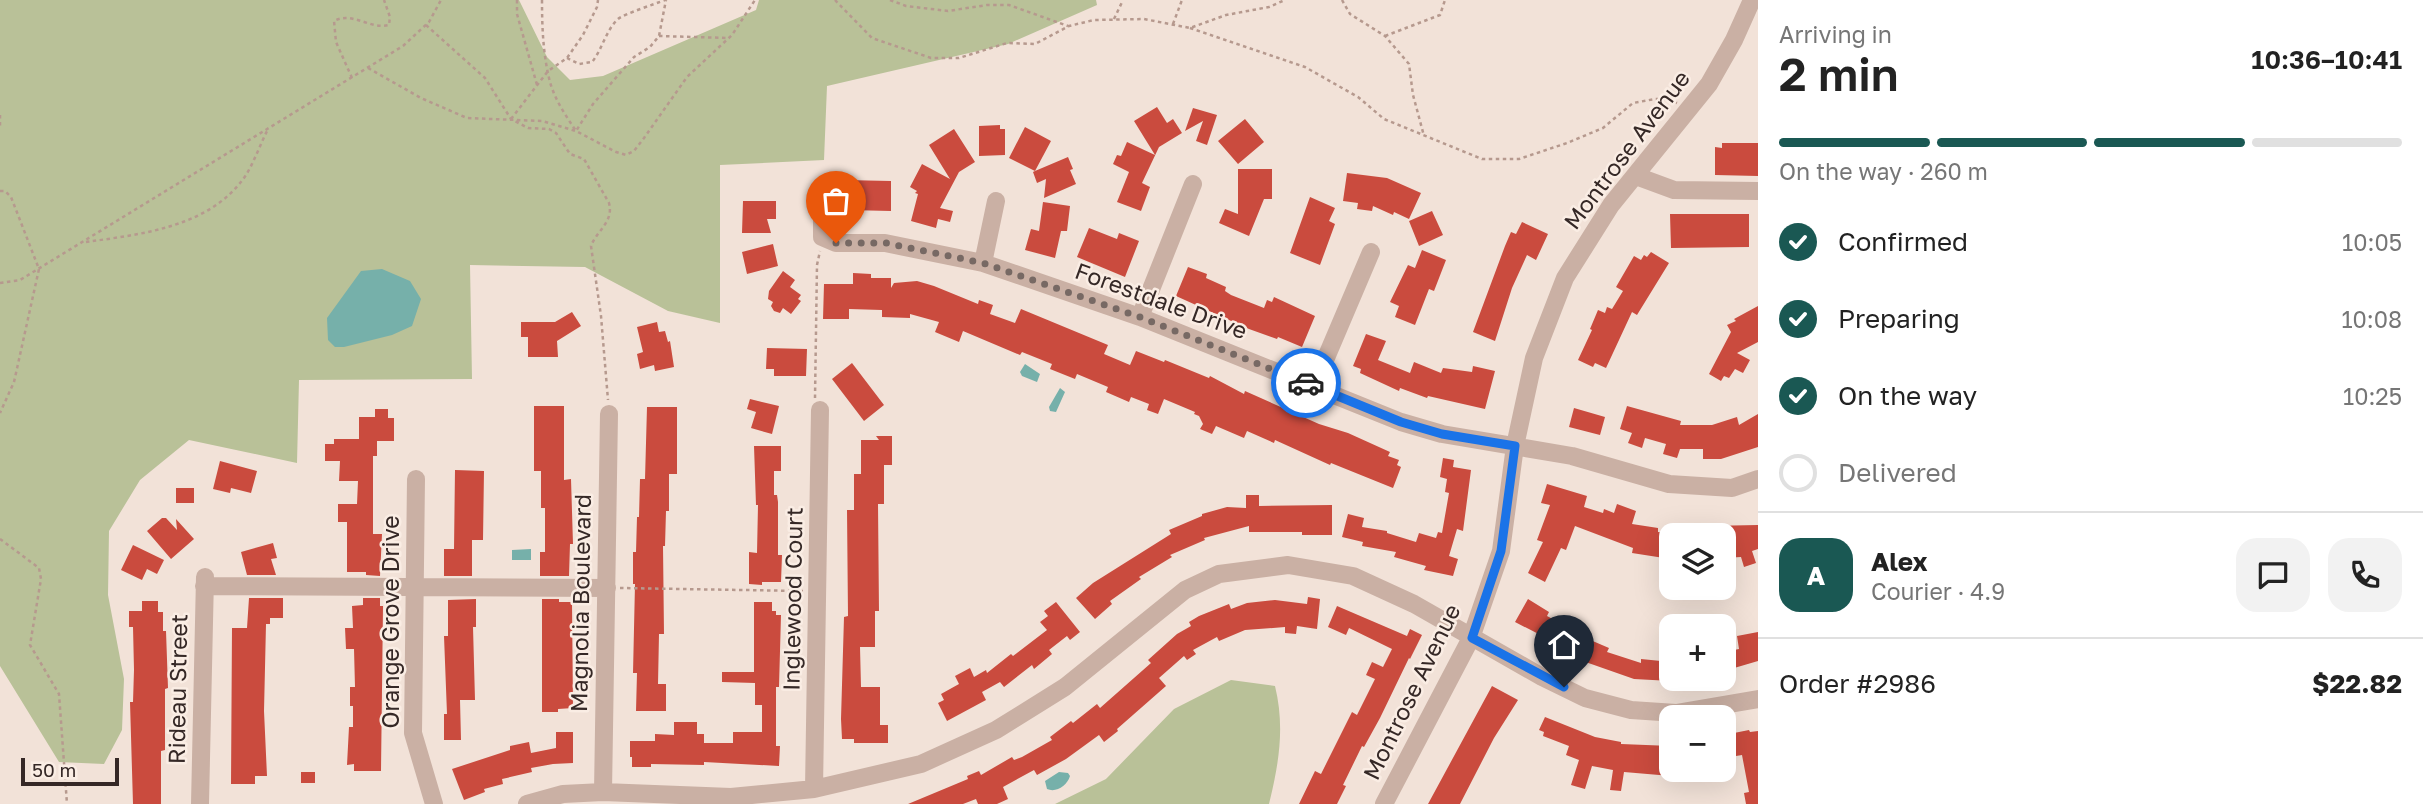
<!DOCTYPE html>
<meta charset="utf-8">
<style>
body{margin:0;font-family:"Golos Text",sans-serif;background:#f2f2f2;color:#222;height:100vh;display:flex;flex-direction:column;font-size:26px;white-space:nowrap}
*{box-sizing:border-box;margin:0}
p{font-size:23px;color:#767676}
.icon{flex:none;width:38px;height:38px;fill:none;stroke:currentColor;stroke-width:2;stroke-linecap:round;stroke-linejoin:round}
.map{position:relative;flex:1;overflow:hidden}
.panel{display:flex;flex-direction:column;background:#fff;width:665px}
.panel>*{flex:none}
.controls{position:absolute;left:1659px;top:523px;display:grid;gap:14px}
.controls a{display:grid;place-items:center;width:77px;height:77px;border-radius:14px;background:#fff;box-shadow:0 7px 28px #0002;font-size:35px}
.scale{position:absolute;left:21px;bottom:18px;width:98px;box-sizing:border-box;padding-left:7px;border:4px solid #352826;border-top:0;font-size:19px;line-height:24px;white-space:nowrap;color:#352826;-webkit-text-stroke:5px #faede4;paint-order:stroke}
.pin{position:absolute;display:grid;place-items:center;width:60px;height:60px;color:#fff;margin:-72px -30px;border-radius:50% 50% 50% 0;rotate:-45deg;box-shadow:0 0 7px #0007}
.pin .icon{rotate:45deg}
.courier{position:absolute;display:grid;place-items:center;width:70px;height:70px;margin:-35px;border:5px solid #1a73e8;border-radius:50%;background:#fff;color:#222;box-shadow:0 2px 9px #0007}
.headline em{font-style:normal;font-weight:600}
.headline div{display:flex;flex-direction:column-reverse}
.headline{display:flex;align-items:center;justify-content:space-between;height:119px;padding:0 21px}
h1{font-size:46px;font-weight:600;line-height:52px}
.bar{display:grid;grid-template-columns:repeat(4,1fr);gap:10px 7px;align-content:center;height:84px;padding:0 21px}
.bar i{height:9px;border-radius:5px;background:#e0e0e0}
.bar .current{background:#1a5853}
.bar p{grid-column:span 4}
.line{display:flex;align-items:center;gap:18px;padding:0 21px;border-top:2px solid #e0e0e0}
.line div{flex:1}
.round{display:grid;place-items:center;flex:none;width:74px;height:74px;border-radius:21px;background:#f2f2f2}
ol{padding:0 21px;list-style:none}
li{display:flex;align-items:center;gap:21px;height:77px}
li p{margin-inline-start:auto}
li .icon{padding:7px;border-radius:50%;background:#1a5853;color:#fff;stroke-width:4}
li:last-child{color:#767676}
li i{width:38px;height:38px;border:4px solid #e0e0e0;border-radius:50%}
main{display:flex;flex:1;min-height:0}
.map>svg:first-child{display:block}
.green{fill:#b9c198}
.water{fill:#76b0aa}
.building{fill:#ca4b3e}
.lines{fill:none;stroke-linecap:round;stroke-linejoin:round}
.path{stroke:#b6998e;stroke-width:2.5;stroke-dasharray:3.5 3.5;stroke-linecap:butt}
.minor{stroke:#cab0a4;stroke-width:18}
.done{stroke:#776964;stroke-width:7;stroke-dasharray:0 12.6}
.route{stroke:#1a73e8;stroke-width:9}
.labels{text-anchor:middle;stroke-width:5;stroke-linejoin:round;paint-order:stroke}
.street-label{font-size:23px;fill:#352826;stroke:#faede4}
</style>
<main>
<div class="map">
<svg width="1758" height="804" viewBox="0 0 1758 804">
<rect width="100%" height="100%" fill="#f2e2d8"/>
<path class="green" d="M0,0H519L547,57L570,80L603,76L756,10L759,0H1096L1097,5L1008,44L827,86L824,160L720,165V323L668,311L585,267L470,265L472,379L299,380L297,463L189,440L140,480L109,531L108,595L124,679L122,730L104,764L59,762L0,666Z
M1231,680L1275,686C1285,727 1279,763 1269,804H1055L1106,779L1174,709Z"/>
<path class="water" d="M382,269L410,281L421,299L412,326L392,335L344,347H335L328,340L327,318L361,271Z
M1025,364L1040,374L1037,382L1022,376L1020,372Z
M1060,388L1065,392L1056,412L1050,411L1049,407Z
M531,549V560H512V550Z
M1059,772L1068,773L1070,776C1067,786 1056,793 1047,789L1045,781Z"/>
<path class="building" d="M1157,107L1167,123L1173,119L1182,133L1159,147L1142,183L1150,187L1141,211L1117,202L1129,172L1113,164L1117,155L1121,156L1127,142L1155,155L1134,121Z
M1193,108L1217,115L1207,145L1196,141L1203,121L1185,131Z
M1245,119L1264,142L1238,164L1218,141Z
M1000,125V129H1005V155L979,156V126Z
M1025,127L1051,141L1035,171L1068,157L1073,169L1070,170L1076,184L1044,198L1046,179L1037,183L1033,172L1035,171L1009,158Z
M954,129L975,162L959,172L940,208L953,211L950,222L938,219L936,228L911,221L918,194L915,193L917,191L910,187L922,164L950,179L929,145Z
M1722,143H1758V176L1715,175V147L1722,148Z
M1238,169H1272V199H1264L1249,236L1219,223L1225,209L1238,214Z
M1347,173L1387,178L1421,193L1409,219L1394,212L1393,215L1373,206L1372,211L1357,209L1358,203L1343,201Z
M844,180L891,181V211L849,210V206H844Z
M1310,197L1335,208L1329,221L1335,224L1320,265L1290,253Z
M743,201H776V219H767L771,233H742Z
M1043,202L1070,206L1067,231H1061L1055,258L1025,250L1031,229L1039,231Z
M1432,211L1443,235L1419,246L1409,221Z
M1670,214H1749V247L1671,248Z
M1522,222L1548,234L1536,260L1527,255L1512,288L1495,341L1473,332L1505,246L1511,232L1516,234Z
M1089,228L1117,239L1119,233L1139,241L1125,277L1077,257Z
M773,244L778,266L747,274L742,252Z
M1422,250L1446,260L1434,291L1429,289L1415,325L1395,317L1399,306L1390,302L1408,265L1415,268Z
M1651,252L1669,263L1637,315L1632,312L1606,368L1595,363L1593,367L1578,360L1592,330L1590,329L1598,310L1605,313L1607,307L1612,309L1623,291L1616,287L1634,256L1641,260L1644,255L1647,257Z
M1188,267L1207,274L1206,278L1226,287L1225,291L1231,295L1264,308L1267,300L1272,302L1274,297L1315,316L1302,347L1278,337L1277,339L1249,329L1176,296Z
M783,271L795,280L790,287L801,295L798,299L801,301L791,314L783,308L780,313L774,311L771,306L773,302L768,299L769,291Z
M853,273L871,274V278H891V288L894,283L917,281L934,286L978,304L979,300L993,305L990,314L1015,323L1021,309L1108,345L1104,354L1130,365L1136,351L1164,362L1165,360L1209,378L1210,376L1244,394L1245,391L1319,424L1348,433L1390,452L1388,456L1399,460L1397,465L1401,467L1393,488L1331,463L1330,465L1275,440L1274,443L1247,431L1244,438L1216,426L1212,434L1200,429L1203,424L1199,416L1194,414L1195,412L1164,399L1158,414L1147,410L1149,404L1131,397L1129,402L1106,392L1108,387L1077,374L1075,379L1050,369L1052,364L1022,352L1020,355L963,331L959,342L935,332L939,322L910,314V318L882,317V310L849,309V319H823L824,284H853Z
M1758,306V342L1737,353L1750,360L1743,373L1735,369L1729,378L1724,376L1721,381L1709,374L1731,332L1727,325L1736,321L1734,319Z
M572,312L581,326L557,341L558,357H528V337H521V322H555Z
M657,322L659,332L665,331L668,342L670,341L674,367L655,371L654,365L640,369L637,354L643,352L637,327Z
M1366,334L1386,341L1378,360L1410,373L1414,362L1441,373L1443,368L1472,372L1473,366L1495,371L1485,409L1428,396L1427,398L1400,388L1399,391L1360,373L1361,369L1353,366Z
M767,348L807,349L806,376H774V369H766Z
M852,363L884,405L864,421L832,379Z
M750,399L779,406L772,434L751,428L756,412L747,409Z
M534,406H564V480L571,479L573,544H570L569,576H540V552H545V508H541V471H534Z
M1627,406L1681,421L1680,425H1712L1737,417L1739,425L1758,414V447L1721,459H1703V449H1680L1677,458L1663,454L1666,444L1645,438L1642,448L1628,443L1632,433L1620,429Z
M647,407H677V474H669V511H666L665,546H663L664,634H659L658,684H666V711H636L637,673H633L635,584H633V552H636L637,517H639L640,479H645Z
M1574,408L1605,417L1600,435L1569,427Z
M375,409H388V418H394V441H377V456H373V534H382L380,576L366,575V572H347V522H338V504H357L358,481H339L340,461H325V444H334V439H359V417H375Z
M876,436H892V465H884V504H878L879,611H875V647H860L861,687H880V725H888V743H854V739H842L841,719L844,617L848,616L847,510H854V474H861V440H879Z
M754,446H781V471H774V495H777L778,502V555H782L781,582H762V585L749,584V552L757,553L758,505H756Z
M1443,458L1454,460L1453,467L1471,470L1463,531L1457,529L1449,556L1458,559L1453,576L1424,570L1426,566L1394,557L1396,552L1362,546L1363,542L1342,537L1348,514L1364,518L1362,527L1387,531V533L1416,542L1419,533L1436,538L1438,532L1442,533L1449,493L1445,492L1447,479L1440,477Z
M220,461L257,471L251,493L231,488L230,493L213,489Z
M455,470L484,471L483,540H472V576H444V549H454Z
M1547,484L1587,496L1584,507L1603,513L1604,509L1614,513L1617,504L1636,511L1632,524L1658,528V532L1668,533L1664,558L1632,553L1633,548L1575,526L1566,550L1561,548L1545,582L1528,573L1543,542L1537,540L1550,505L1541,503Z
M176,488H194V503H176Z
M1246,495H1259V506L1332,505V535H1302V532H1249V526L1204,538L1205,540L1170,555L1172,557L1139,577L1141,579L1110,601L1112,604L1095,619L1076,598L1093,583L1171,534L1169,530L1202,516V514L1227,507L1246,508Z
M162,518H166L177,530L176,519L194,539L171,559L147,531Z
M1691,523L1707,524V526L1758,525V549L1752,551L1756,563L1744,567L1741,557L1724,558V536H1690Z
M273,543L277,558L271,559L276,575H247L241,552Z
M133,545L164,560L157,574L147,569L142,580L121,570Z
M1308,597L1320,599L1317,629L1297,626L1296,634L1285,633V627L1245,630L1219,641L1217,637L1193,650L1196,654L1187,660L1184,656L1159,678L1166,686L1117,729L1118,731L1104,742L1099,735L1066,759L1037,775L1034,770L1003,787L1008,799L997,804H978L976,799L963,804H908L968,779L967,776L979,771L981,775L1012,757L1014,760L1022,757L1052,740L1050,737L1071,721L1073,723L1097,704L1100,708L1151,663L1148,660L1177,634L1191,626L1189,622L1199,616L1229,604L1231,609L1247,603L1275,600L1307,604Z
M249,598H283V618H270V624H266L264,711L267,776H255V784H231L232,628H247Z
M363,598H380V606H383L381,771H354V764L347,765L349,727H353V706H350V687H355L354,649H346L345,628H353L352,606L363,605Z
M476,599V627H473L475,700H460L461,740H444V714H447L444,636H448V600Z
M542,599H559V602H572L573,708L558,709V712H542Z
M1528,599L1549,612L1547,616L1575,631L1574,633L1609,648L1607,652L1641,663V659L1671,662V681L1634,679L1577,659L1579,652L1559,642L1558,644L1515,622Z
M142,601H158V612H163V631H166L168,688L165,689V750L161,751V804H133L130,702H133L134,670L133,627H129V611H142Z
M754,602H772V611H776V615H781L779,687H776V746H780L779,766L704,762V765L651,764V767H632V757H630V741H655V734L674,735V722H697V734H704V743H733V732H762V705H755V683L722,682V672H754Z
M1056,602L1080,632L1070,640L1067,636L1049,650L1052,654L1034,669L1032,665L1004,687L1000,682L982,692L986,700L947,721L938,703L944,700L941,694L959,684L955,676L970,668L974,677L986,670L987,673L1011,654L1013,656L1047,630L1040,622L1048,616L1044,611Z
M1337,606L1407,636L1410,629L1422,635L1410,659L1409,658L1380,718L1364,747L1362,746L1343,785L1346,786L1337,804H1299L1315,771L1321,774L1352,712L1357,715L1375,679L1366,675L1372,662L1383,667L1392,649L1349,628L1346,635L1328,627Z
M1758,632V661L1724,671V652L1739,649L1737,636Z
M1492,686L1518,700L1494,738L1460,804H1428Z
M1545,717L1595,737L1621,742V744L1671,746V776L1624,772L1621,791L1610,790L1613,770L1592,766L1585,789L1571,785L1579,760L1566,755L1569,746L1543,736L1544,732L1539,730Z
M1749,730L1750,732L1758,731V804H1746L1744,793L1749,792L1742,755L1724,758V735Z
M556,732H573V763L553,764L531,768L532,772L502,779L503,784L484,789L485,792L464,800L452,769L510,750V746L529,742L531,753L556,748Z
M301,772H315V783H301Z"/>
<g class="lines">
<path class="path" d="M517,0V14L537,85
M542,0C542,27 543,55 550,82C555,100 566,116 576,131L593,104L634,57L650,47L659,36L666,0
M835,0L872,38L931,58H959L1007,43L1035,44L1069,26L1094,20L1144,19L1190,28L1226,15L1269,7L1285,0
M890,0L906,6L948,11L987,5H1009L1068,26
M1342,0L1350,14L1385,36L1409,64L1413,95L1424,136
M1114,19L1123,0
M1173,24L1182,0
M426,25L485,78L511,119L528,128L549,129L556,133L570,154L584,159L609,203C614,222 597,230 591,246L601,316L608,400
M1190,28L1305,67L1358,97L1384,119L1482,159H1519L1567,143L1603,128L1633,103L1655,99H1667L1677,103
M659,36L729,38
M1385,36L1440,15L1445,0
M567,58L579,64L592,62C602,50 606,30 618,19C624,14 655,4 665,0
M368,68L421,98L467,118L542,121L576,131L616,152L626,155L634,151L644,138L687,77L732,35L755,0
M352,78L336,42L334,21C353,11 370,30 389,25L390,17L384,0
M0,115V129
M511,119L548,71L567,58L583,35L597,7L598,0
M0,191H5L11,197L39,269L14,382L0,413
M86,242C143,234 211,227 246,175C254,162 260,145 267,131
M0,283L20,280L403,46L429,22L441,0
M815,398L817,265L820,251
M0,539L39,568L41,579L30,645L59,694L67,804
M620,588L803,591"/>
<path class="minor" d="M1636,176L1674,190L1758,191
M822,197V237L836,243H885L983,263L1140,317L1401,422L1442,434L1572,456L1669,484L1732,488L1758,479
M983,263L996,201
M1140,317L1193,184
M1314,386L1371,252
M416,479L413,733L434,804
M204,586L607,588
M814,789L820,410
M603,792L609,414
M200,804L205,577
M527,804L563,794L603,792L731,797L814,789L921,764L996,730L1065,687L1185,590L1219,574L1288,565L1353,576L1414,604L1542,677L1585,698L1631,710L1676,713L1758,699
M1384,804L1471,638L1501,551L1515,446L1534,358L1565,278L1611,205L1709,84L1734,40L1752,0"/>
</g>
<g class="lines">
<path class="done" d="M836,243H886L983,263L1140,317L1306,383"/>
<path class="route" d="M1306,383L1401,422L1442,434L1515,446L1501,551L1472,638L1564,687"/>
</g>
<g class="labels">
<g class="street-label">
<text transform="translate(1627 150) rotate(-53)" y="8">Montrose Avenue</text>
<text transform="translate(1161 301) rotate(20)" y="8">Forestdale Drive</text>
<text transform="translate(793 599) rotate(-89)" y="8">Inglewood Court</text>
<text transform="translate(581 603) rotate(-89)" y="8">Magnolia Boulevard</text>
<text transform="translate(391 622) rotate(-90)" y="8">Orange Grove Drive</text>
<text transform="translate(178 689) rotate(-89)" y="8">Rideau Street</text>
<text transform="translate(1412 692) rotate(-64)" y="8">Montrose Avenue</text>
</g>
</g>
</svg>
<div class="controls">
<a><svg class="icon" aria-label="layers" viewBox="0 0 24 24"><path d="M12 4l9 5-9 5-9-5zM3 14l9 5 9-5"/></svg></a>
<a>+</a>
<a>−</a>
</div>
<div class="scale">50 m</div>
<div class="pin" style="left:836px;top:243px;background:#ea580c"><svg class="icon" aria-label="bag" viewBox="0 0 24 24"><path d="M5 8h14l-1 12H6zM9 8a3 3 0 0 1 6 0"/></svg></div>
<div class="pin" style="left:1564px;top:687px;background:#1f2937"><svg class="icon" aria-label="home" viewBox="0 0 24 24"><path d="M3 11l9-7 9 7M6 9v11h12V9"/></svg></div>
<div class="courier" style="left:1306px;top:383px"><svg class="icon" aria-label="car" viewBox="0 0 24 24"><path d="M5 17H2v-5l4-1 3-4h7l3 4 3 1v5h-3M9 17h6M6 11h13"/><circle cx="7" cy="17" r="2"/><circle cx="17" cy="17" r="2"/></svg></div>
</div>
<section class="panel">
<div class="headline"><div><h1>2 min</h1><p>Arriving in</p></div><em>10:36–10:41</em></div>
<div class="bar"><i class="current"></i><i class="current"></i><i class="current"></i><i></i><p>On the way · 260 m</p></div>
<ol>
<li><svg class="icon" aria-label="check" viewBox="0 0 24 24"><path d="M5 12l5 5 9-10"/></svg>Confirmed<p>10:05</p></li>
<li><svg class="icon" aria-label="check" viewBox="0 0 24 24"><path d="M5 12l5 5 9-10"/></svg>Preparing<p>10:08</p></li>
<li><svg class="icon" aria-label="check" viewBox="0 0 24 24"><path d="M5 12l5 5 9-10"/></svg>On the way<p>10:25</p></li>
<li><i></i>Delivered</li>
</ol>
<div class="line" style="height:126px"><b class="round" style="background:#1a5853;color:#fff">A</b><div><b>Alex</b><p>Courier · 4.9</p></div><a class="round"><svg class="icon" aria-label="chat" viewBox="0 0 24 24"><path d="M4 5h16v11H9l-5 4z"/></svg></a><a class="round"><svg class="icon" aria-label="phone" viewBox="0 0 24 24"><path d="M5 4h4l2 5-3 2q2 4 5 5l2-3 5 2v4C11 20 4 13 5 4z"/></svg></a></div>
<div class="line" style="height:91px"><div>Order #2986</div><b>$22.82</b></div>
</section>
</main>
